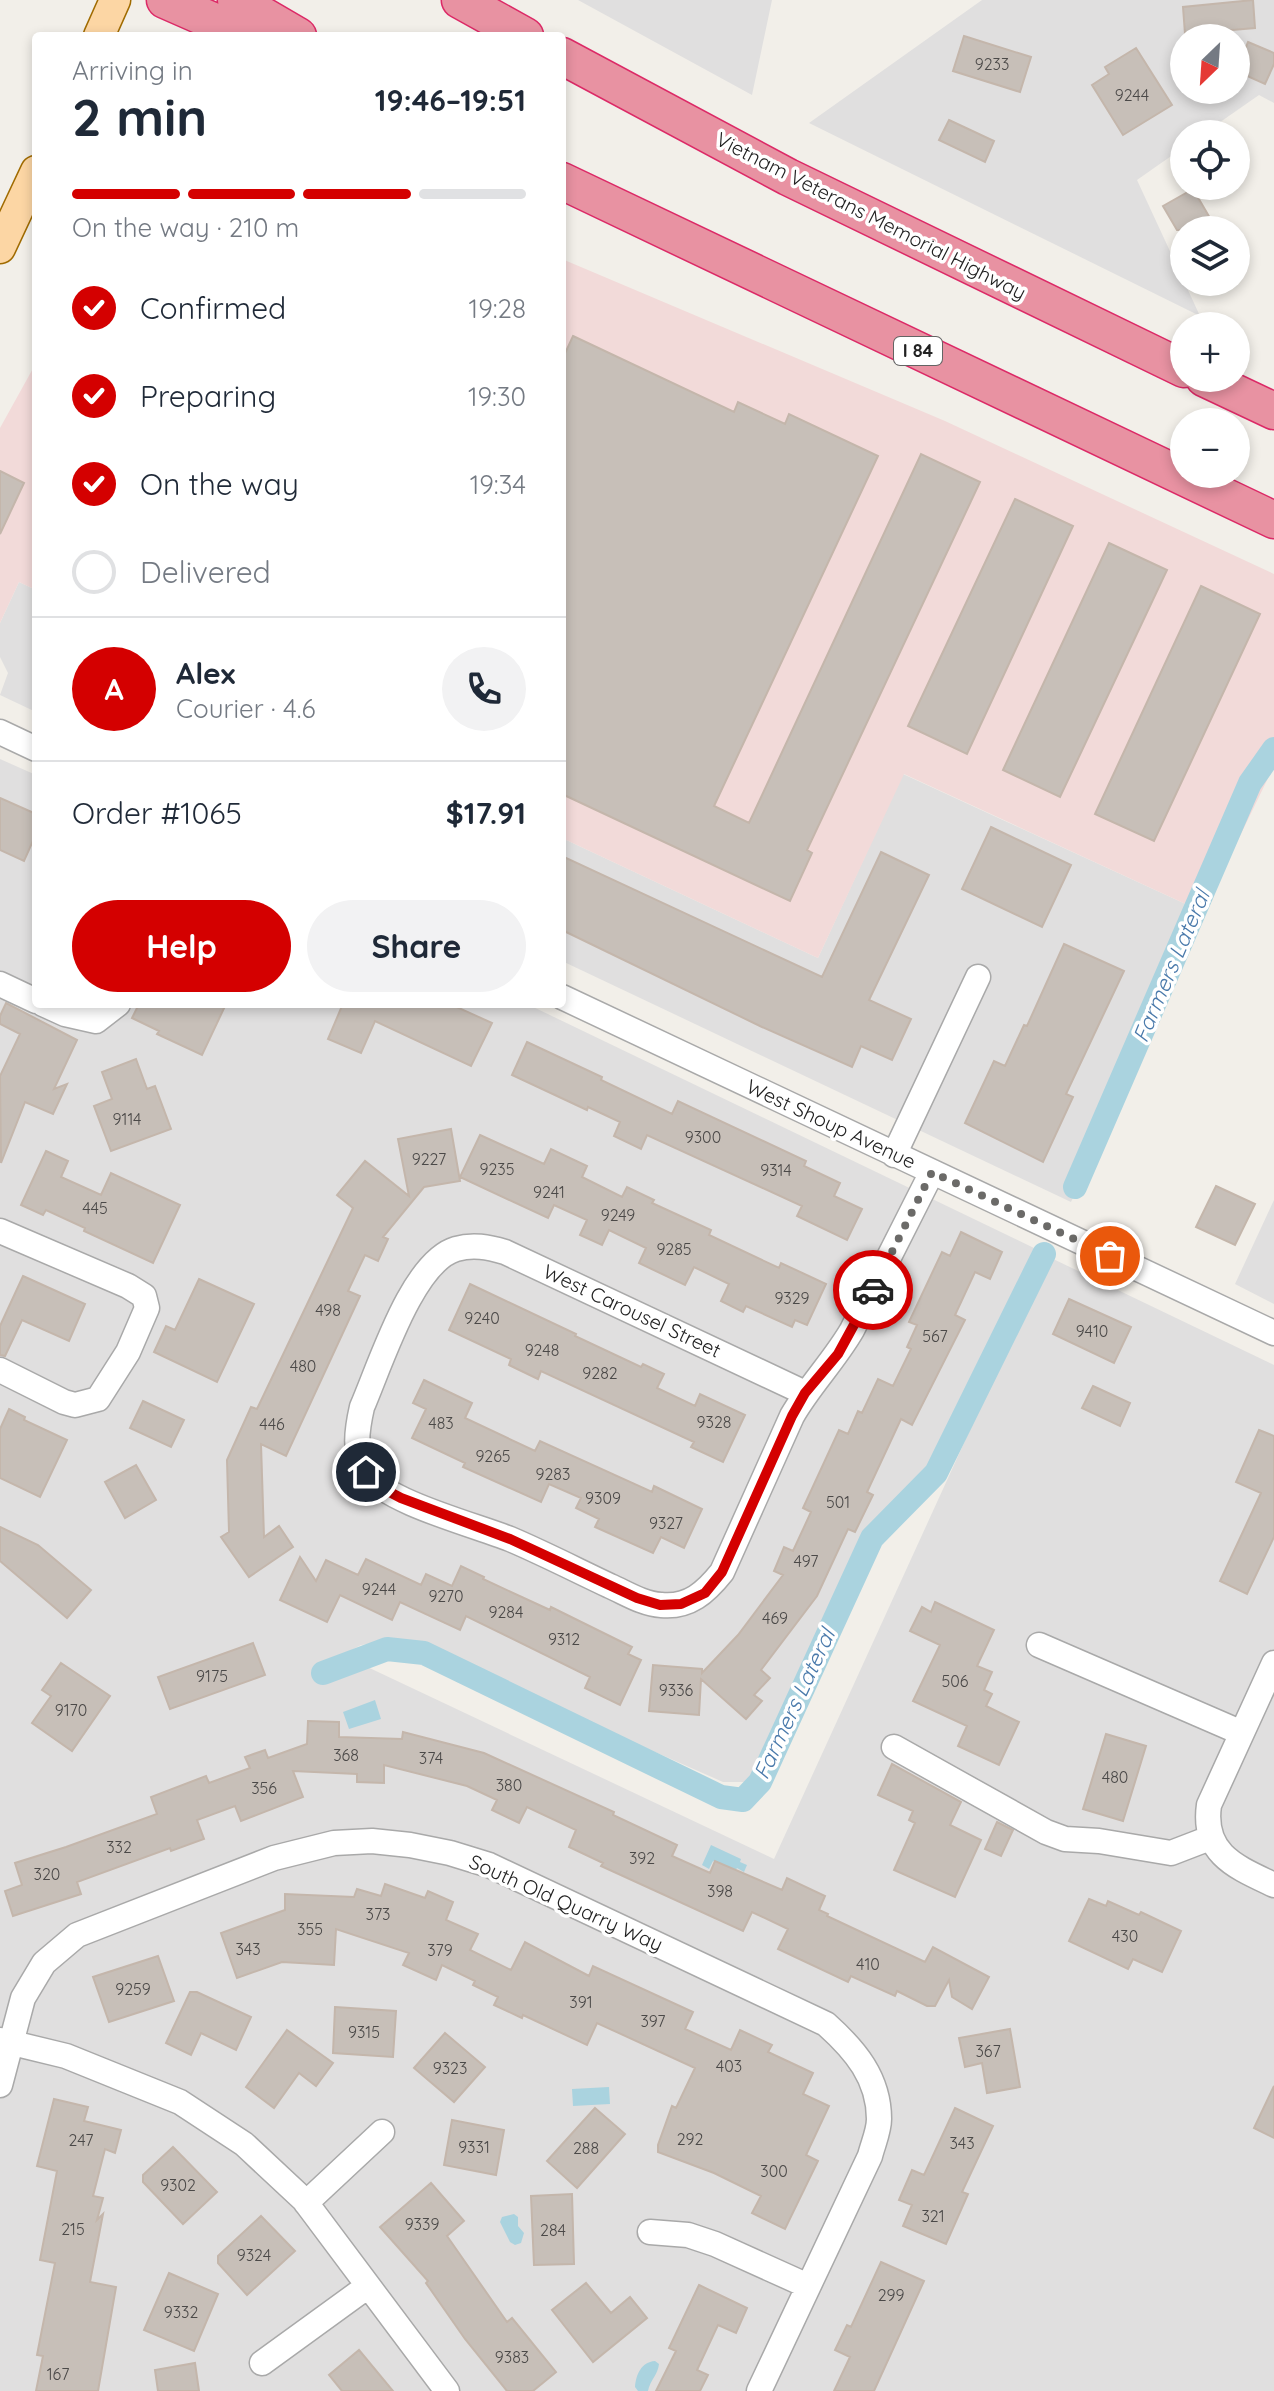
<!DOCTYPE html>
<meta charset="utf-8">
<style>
body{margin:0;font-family:Quicksand,sans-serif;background:#f2f2f3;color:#1f2937;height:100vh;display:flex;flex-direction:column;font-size:30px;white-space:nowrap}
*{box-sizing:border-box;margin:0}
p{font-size:26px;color:#747a83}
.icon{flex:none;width:44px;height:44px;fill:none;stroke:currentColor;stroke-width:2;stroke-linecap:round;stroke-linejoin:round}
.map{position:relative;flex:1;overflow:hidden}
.sheet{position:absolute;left:32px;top:32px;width:534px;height:976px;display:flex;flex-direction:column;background:#fff;border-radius:8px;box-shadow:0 4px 12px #0003}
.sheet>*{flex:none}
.needle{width:52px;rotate:205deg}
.buttons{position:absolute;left:1170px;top:24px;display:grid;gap:16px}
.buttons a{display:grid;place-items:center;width:80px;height:80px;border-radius:50%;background:#fff;box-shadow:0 4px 12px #0003;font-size:40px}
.pin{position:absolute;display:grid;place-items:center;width:68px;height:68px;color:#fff;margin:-34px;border:4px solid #fff;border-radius:50%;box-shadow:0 2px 8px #0007}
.courier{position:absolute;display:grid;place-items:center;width:80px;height:80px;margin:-40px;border:6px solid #d40000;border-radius:50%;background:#fff;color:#222;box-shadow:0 2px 10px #0007}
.headline em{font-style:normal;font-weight:700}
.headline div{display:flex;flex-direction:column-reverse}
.headline{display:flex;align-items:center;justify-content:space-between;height:136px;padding:0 40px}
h1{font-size:52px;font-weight:700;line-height:60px}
.bar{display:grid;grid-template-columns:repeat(4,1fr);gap:12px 8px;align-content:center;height:96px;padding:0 40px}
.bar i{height:10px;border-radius:6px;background:#e0e1e3}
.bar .on{background:#d40000}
.bar p{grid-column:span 4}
.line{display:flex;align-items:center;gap:20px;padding:0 40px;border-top:2px solid #e0e1e3}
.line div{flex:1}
.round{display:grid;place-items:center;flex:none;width:84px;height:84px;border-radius:42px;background:#f2f2f3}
ol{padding:0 40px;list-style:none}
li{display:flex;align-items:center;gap:24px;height:88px}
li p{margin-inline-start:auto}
li .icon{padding:8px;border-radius:50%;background:#d40000;color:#fff;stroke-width:4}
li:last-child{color:#747a83}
li i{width:44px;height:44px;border:4px solid #e0e1e3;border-radius:50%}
.primary-button{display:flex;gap:16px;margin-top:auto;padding:16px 40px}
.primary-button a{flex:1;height:92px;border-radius:48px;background:#d40000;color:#fff;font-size:32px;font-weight:700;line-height:92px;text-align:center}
.primary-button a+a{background:#f2f2f3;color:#1f2937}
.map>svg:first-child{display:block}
.residential{fill:#e0dfdf;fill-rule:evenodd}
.commercial{fill:#f2dad9}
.water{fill:#aad3df}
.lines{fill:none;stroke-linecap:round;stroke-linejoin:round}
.canal{stroke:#aad3df;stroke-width:24}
.building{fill:#c7bfb8;stroke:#c4b6ab;stroke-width:2}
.minor-casing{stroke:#a9a9a9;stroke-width:27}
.major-casing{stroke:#a06b00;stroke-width:33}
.highway-casing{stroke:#dc2a67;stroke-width:39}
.minor{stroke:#fff;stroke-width:24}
.major{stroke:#fcd6a4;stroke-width:30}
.highway{stroke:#e892a2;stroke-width:36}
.done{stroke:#6b6a68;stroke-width:8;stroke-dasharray:0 14.4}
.route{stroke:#d40000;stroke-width:10}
.labels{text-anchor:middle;stroke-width:7;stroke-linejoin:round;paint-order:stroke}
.number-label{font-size:16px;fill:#4b4948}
.shield{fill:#fff;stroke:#646464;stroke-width:2}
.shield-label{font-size:18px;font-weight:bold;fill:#222}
.street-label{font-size:20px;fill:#222;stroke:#fff}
.water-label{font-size:22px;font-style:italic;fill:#4a7aab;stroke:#fff}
</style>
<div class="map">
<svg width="1274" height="2391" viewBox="0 0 1274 2391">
<rect width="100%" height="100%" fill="#f2efe9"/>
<path class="residential" d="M578,0H772L752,95Z
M982,0H1274V103L1259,95L1203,134H1184V147L1137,180L1200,316L809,123ZM1184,38H1236V90H1184Z
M19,582L36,590V712L0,695L8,673L0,657V623Z
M0,759L36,775V1004H527L1034,1248L925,1474L868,1543L759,1782H723L402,1640L361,1645L342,1655L774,1859L1049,1257L1274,1365V2391H0Z
M903,774L1203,912L1071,1202L562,961V838L818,958Z
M1274,1200V1304L1235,1284Z"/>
<path class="commercial" d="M562,259L945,421L1274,574V766L1203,912L904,774L818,958L562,838Z
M36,363V590L19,582L0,623V428Z"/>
<path class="water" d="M375,1700L381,1719L349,1729L343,1712Z
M711,1845L741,1859L740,1862L747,1865L744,1872L737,1868L735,1871L713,1861L709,1869L702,1865Z
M609,2087L610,2104L573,2106L572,2089Z
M514,2214L518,2217V2226L524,2233L521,2243L515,2245L510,2242L500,2222L502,2217Z
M655,2361L659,2364C658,2375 650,2380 648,2391H638L635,2387C636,2375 641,2362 655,2361Z"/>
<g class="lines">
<path class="canal" d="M1075,1187L1250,783L1274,749
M323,1673L387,1649L424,1653L721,1797L743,1800L760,1782L872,1538L936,1473L1044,1254"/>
</g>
<path class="building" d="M1253,0L1255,28L1185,34L1183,7Z
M964,36L1031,57L1020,92L953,71Z
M1248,42L1274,53V64L1265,84L1236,71Z
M1136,48L1172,105L1123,135L1092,85L1109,74L1105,67Z
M949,120L994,141L985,162L939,140Z
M1193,189L1217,230H1177L1163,206Z
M573,336L734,412L738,402L785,424L789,414L878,456L714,806L749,823L921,454L980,482L807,850L812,853L790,901L562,794V360Z
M0,471L24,483L0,534Z
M1015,499L1073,526L967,754L908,726Z
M1109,543L1167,570L1060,797L1003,770Z
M1201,586L1260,614L1154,841L1095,814Z
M0,798L36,814V834L24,861L0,850Z
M991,827L1071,865L1042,927L962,889Z
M881,852L929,875L869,1000L911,1019L892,1060L861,1046L852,1067L762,1027L562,930V856L822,977Z
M1064,944L1124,971L1066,1094L1073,1097L1043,1162L965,1123L994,1061L1005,1066L1024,1025L1027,1026Z
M6,1003L77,1040L54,1089L67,1084L53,1114L25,1102L1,1163L0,1076L20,1034L0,1024V1016Z
M139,1004H226L202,1055L157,1034L159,1031L132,1018Z
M338,1004H450L492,1023L471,1066L375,1021L361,1053L328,1039L342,1006Z
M527,1042L602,1077L601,1080L672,1114L678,1101L806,1161L804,1166L840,1183L834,1196L862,1209L847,1240L797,1216L802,1206L647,1135L641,1149L614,1136L620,1122L588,1107L587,1110L512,1075Z
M136,1059L147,1089L155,1086L171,1129L111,1151L94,1106L112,1099L102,1072Z
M451,1129L460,1181L424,1187L383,1237L388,1239L378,1261L365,1255L348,1291L360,1296L286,1456L261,1444L264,1537L279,1526L293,1547L249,1577L221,1537L229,1532L227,1460L251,1407L257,1409L353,1208L337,1195L365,1161L409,1196L398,1139Z
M480,1135L544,1164L551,1149L587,1166L582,1177L622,1197L627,1187L654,1200L652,1203L711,1230L709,1235L779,1268L781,1263L826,1284L807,1325L795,1320L792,1327L746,1306L743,1312L721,1301L729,1284L694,1267L685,1285L639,1263L646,1248L609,1230L602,1245L580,1235L587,1220L554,1205L548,1218L460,1177Z
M46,1151L68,1161L61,1177L101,1195L111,1173L180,1205L153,1263L84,1231L85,1228L46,1210L43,1215L21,1205Z
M1216,1186L1255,1204L1235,1245L1196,1227Z
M961,1232L1002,1252L990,1279L975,1272L955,1315L965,1320L912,1425L901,1419L867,1492L873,1495L855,1532L848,1529L817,1596L761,1670L770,1678L754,1695L762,1701L746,1719L701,1679L699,1715L649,1711L653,1665L702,1669V1673L738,1635L783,1575L774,1571L784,1547L793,1551L811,1512L803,1508L839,1430L848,1434L858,1411L862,1413L878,1379L893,1386L911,1349L907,1347L917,1325L909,1322L942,1252L950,1256Z
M23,1276L85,1304L69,1341L22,1320L5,1356L0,1355V1326Z
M199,1279L254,1304L217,1382L154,1352L166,1326L175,1330Z
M470,1284L576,1334L575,1336L641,1367L643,1364L664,1374L657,1388L695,1406L700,1394L745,1415L723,1462L691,1447L694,1442L541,1371L538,1379L509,1365L511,1359L449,1330Z
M1069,1299L1131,1327L1114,1363L1053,1334Z
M424,1380L472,1403L465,1418L535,1451L540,1441L652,1492L654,1486L702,1509L684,1548L661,1537L653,1553L595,1527L599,1519L576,1508L581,1498L549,1484L541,1502L463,1467L465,1463L412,1438L426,1409L413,1403Z
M1093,1386L1130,1403L1120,1426L1082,1408Z
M143,1401L184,1420L171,1447L130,1428Z
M9,1409L25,1417L24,1420L67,1440L40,1497L0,1478V1429Z
M1259,1430L1274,1436V1537L1247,1594L1220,1581L1261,1493L1236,1482Z
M136,1465L156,1500L125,1518L105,1482Z
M0,1527L38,1545L91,1590L67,1618L0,1561Z
M300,1557L316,1581L326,1560L358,1575L366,1559L421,1585L426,1574L452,1586L461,1566L484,1577L483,1579L550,1610L551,1607L632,1647L628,1654L641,1660L620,1705L585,1688L590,1677L466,1616L460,1630L400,1602L392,1620L340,1595L327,1622L280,1600Z
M935,1602L994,1630L977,1666L992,1672L984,1690L992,1694L986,1706L1019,1722L999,1765L958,1746L967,1726L913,1701L940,1645L910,1631L922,1607L931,1612Z
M253,1643L265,1675L170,1709L158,1677Z
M61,1663L110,1696L72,1751L32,1723L51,1696L42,1690Z
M308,1721L339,1722V1737L402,1739L403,1732L484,1753L614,1812L613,1815L677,1845L672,1856L710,1873L715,1861L782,1890L787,1878L825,1896L819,1910L828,1914L827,1916L925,1962L933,1947L989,1977L972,2009L952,1997L949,1980L935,2006H927L897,1991L895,1996L851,1976L848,1982L778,1949L788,1929L752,1912L743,1931L601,1866L603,1863L569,1847L576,1830L527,1807L519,1823L492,1810L497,1800L467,1786L384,1765V1783L357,1782V1774L293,1771L303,1797L241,1821L235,1806L197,1820L204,1839L171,1851L170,1848L77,1882L81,1894L13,1916L5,1891L22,1885L15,1863L66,1847L157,1814L151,1797L206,1776L209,1783L250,1768L245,1757L265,1750L268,1758L307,1744Z
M1106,1734L1146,1746L1123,1821L1083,1809Z
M892,1764L961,1802L950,1825L981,1840L955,1897L894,1870L915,1823L909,1820L913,1811L878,1795Z
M997,1822L1013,1830L1001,1856L985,1849Z
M385,1884L425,1898L428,1891L453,1902L446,1920L478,1934L470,1950L511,1970L525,1942L589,1976L593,1966L693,2012L685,2029L731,2050L740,2030L772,2045L768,2052L813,2073L803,2094L829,2106L806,2155L818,2161L785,2229L752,2213L761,2196L714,2173L658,2152V2145L672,2106L676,2108L695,2068L597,2023L587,2045L523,2015L522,2018L494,2005L498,1997L473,1985L475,1981L442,1965L436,1980L403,1965L409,1953L336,1929L334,1965L282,1962L237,1978L221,1933L285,1910V1894L354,1897L357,1889L381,1896Z
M1089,1899L1106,1906L1108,1901L1139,1915L1141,1912L1181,1931L1162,1972L1133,1959L1128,1969L1069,1941Z
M158,1956L174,2001L109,2022L93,1977Z
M190,1992H197L251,2017L236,2050L201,2033L191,2055L166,2043Z
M335,2007L396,2011L393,2057L333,2053Z
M1010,2029L1020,2087L987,2093L982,2063L965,2067L959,2038Z
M287,2030L333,2063L316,2086L299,2073L274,2108L246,2087Z
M445,2033L485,2067L454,2102L414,2068Z
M1274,2086V2138L1254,2128Z
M54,2099L88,2107L84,2121L121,2130L115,2153L105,2149L93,2196L103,2198L97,2220L103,2214L90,2282L116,2287L98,2391H36L43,2356L37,2355L55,2263L40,2260L57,2171L37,2166Z
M595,2108L625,2134L577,2188L547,2161Z
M955,2108L993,2126L962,2192L968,2194L946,2244L903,2226L912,2205L899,2200L912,2170L924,2175Z
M452,2120L504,2130L496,2175L444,2165Z
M173,2147L217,2192L183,2224L143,2182V2175Z
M431,2183L464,2221L447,2236L507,2322L512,2318L556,2372L533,2391H507L465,2339L426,2283L428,2281L380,2227Z
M572,2194L574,2264L534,2265L531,2196Z
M261,2216L295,2251L247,2295L218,2263V2256Z
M881,2262L924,2281L874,2391H834L850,2357L835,2350L847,2325L851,2327Z
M169,2273L218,2294L194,2351L144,2330Z
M586,2283L611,2313L630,2297L647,2318L593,2362L552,2310Z
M699,2285L747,2308L736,2333L718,2325L697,2370L708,2375L700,2391H656L676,2351L669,2348Z
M359,2350L393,2391H342L329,2375Z
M195,2363L199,2391H158L155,2370Z"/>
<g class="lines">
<g class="minor-casing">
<path id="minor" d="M0,732L36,749
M0,984L36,1001
M562,997L1274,1333
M43,1004L65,1014L96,1021L118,1004
M894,1155L978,977
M0,1231L128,1286L144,1296L147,1308L128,1352L98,1399L75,1405L64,1402L0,1370
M805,1393L505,1252C488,1247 473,1244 456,1249C412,1262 380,1366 362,1407C357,1429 353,1453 366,1473C385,1502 475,1525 510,1539C543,1553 576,1570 610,1586C626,1593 643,1604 661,1605C689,1608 706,1592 722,1572L792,1416C809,1386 834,1361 852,1330L932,1172
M1039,1645L1242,1733
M1274,1663L1209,1805C1202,1854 1236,1867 1274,1885
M894,1747L1046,1832L1065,1839L1099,1841L1171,1853L1210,1838
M0,2040L66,2056L180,2102L244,2144L304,2200L447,2391
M0,2085L23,1998L44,1963L77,1935L274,1858L334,1843L372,1841L410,1845L450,1853L489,1865L826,2024C855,2050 879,2078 879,2119C879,2131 873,2144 870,2156L759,2391
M306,2203L382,2132
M650,2232L688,2235L715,2244L808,2286
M262,2363L368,2286"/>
</g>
<g class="major-casing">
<path id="major" d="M99,36L115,0
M0,248L36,171"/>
</g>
<g class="highway-casing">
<path id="highway" d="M165,0L247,36
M236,0L298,36
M460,0L525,36
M562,56L788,177L1184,369
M562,181L1274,520
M1204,378L1274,411"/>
</g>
<use href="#minor" class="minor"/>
<use href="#major" class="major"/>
<use href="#highway" class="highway"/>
</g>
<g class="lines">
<path class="done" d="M873,1290L932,1172L1110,1256"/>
<path class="route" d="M366,1472L380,1487L401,1498L510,1539L637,1598L660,1605L681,1604L705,1593L722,1572L792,1416L805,1393L838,1354L873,1290"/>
</g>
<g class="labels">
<g class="number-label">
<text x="992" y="70">9233</text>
<text x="1132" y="101">9244</text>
<text x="127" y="1125">9114</text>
<text x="703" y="1143">9300</text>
<text x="429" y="1165">9227</text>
<text x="497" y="1175">9235</text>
<text x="776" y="1176">9314</text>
<text x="549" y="1198">9241</text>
<text x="95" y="1214">445</text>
<text x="618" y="1221">9249</text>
<text x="674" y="1255">9285</text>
<text x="792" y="1304">9329</text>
<text x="328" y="1316">498</text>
<text x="482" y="1324">9240</text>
<text x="1092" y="1337">9410</text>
<text x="935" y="1342">567</text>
<text x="542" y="1356">9248</text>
<text x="303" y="1372">480</text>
<text x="600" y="1379">9282</text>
<text x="714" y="1428">9328</text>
<text x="441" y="1429">483</text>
<text x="272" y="1430">446</text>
<text x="493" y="1462">9265</text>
<text x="553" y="1480">9283</text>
<text x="603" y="1504">9309</text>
<text x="838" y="1508">501</text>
<text x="666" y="1529">9327</text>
<text x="806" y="1567">497</text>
<text x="379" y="1595">9244</text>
<text x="446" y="1602">9270</text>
<text x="506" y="1618">9284</text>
<text x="775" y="1624">469</text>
<text x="564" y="1645">9312</text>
<text x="212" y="1682">9175</text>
<text x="955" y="1687">506</text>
<text x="676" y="1696">9336</text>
<text x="71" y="1716">9170</text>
<text x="346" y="1761">368</text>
<text x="431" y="1764">374</text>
<text x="1115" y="1783">480</text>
<text x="509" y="1791">380</text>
<text x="264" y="1794">356</text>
<text x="119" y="1853">332</text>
<text x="642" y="1864">392</text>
<text x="47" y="1880">320</text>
<text x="720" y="1897">398</text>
<text x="378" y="1920">373</text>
<text x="310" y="1935">355</text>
<text x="1125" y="1942">430</text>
<text x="248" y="1955">343</text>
<text x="440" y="1956">379</text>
<text x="868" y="1970">410</text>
<text x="133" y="1995">9259</text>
<text x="581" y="2008">391</text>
<text x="653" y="2027">397</text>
<text x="364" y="2038">9315</text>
<text x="988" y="2057">367</text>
<text x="729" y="2072">403</text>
<text x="450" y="2074">9323</text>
<text x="690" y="2145">292</text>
<text x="81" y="2146">247</text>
<text x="962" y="2149">343</text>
<text x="474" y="2153">9331</text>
<text x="586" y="2154">288</text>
<text x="774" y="2177">300</text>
<text x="178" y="2191">9302</text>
<text x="933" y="2222">321</text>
<text x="422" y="2230">9339</text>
<text x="73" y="2235">215</text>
<text x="553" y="2236">284</text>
<text x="254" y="2261">9324</text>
<text x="891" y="2301">299</text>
<text x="181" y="2318">9332</text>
<text x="512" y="2363">9383</text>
<text x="58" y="2380">167</text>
</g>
<rect class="shield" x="894" y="337" width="48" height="28" rx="6"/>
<g class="shield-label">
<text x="918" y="357">I 84</text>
</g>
<g class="street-label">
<text transform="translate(871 216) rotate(27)" y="7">Vietnam Veterans Memorial Highway</text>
<text transform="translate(831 1124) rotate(25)" y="7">West Shoup Avenue</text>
<text transform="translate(632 1311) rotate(25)" y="7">West Carousel Street</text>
<text transform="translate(566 1903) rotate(24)" y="7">South Old Quarry Way</text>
</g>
<g class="water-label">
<text transform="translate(1171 966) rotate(-67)" y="8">Farmers Lateral</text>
<text transform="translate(794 1704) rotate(-65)" y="8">Farmers Lateral</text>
</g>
</g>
</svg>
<div class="buttons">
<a><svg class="needle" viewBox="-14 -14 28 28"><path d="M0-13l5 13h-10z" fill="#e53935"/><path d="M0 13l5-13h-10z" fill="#747a83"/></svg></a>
<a><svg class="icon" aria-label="locate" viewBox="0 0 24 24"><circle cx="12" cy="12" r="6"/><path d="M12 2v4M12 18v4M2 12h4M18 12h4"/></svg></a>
<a><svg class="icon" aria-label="layers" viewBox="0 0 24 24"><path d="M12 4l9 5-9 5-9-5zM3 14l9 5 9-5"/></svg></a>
<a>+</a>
<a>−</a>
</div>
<div class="pin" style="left:1110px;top:1256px;background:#ea580c"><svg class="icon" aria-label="bag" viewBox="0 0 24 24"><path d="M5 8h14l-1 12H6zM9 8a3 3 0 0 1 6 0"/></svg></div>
<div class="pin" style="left:366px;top:1472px;background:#1f2937"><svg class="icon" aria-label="home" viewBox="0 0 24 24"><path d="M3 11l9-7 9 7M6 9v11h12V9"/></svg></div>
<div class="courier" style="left:873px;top:1290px"><svg class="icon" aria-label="car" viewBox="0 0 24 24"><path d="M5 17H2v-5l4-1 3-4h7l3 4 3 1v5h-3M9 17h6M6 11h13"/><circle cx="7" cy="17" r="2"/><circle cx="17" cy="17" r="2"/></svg></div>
<section class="sheet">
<div class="headline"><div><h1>2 min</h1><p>Arriving in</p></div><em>19:46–19:51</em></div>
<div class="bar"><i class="on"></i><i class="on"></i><i class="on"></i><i></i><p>On the way · 210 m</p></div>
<ol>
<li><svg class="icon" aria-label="check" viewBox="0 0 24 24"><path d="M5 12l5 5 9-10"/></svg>Confirmed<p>19:28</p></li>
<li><svg class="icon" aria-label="check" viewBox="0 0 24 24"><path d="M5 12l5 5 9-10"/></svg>Preparing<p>19:30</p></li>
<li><svg class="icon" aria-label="check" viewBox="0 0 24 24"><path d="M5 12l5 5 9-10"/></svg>On the way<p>19:34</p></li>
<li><i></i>Delivered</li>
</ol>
<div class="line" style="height:144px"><b class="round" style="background:#d40000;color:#fff">A</b><div><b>Alex</b><p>Courier · 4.6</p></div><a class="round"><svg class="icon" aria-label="phone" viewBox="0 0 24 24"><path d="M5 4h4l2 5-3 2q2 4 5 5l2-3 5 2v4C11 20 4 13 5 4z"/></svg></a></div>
<div class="line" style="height:104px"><div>Order #1065</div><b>$17.91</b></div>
<div class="primary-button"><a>Help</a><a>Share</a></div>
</section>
</div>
